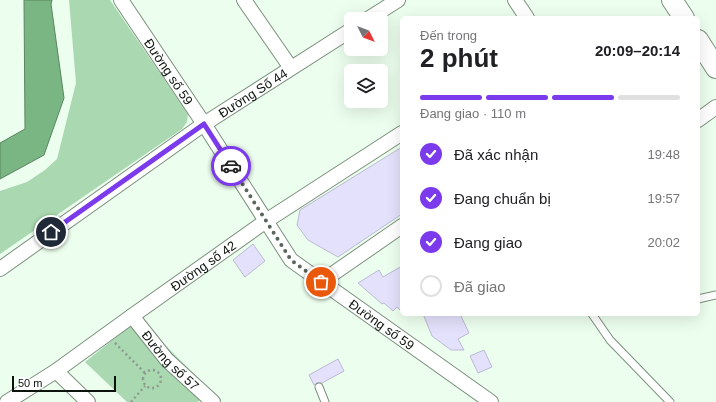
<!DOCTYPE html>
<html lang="vi">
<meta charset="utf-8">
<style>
body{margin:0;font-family:Arial,sans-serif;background:#f2f2f2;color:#202124;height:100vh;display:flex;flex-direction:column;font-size:15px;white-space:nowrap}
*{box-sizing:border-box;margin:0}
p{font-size:13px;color:#757577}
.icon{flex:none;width:22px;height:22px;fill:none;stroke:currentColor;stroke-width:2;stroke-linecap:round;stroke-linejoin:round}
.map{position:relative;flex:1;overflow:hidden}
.sheet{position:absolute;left:400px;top:16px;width:300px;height:300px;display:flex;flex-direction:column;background:#fff;border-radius:6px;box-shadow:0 4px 16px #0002}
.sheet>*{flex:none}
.needle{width:26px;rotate:132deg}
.fabs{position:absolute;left:344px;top:12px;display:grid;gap:8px}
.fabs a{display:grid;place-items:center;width:44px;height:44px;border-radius:6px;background:#fff;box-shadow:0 4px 16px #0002;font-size:20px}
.scale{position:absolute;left:12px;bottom:10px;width:104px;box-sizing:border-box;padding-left:4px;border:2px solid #0b130c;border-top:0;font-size:11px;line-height:14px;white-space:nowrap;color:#0b130c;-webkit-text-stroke:3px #fff;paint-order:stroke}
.pin{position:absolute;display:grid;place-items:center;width:34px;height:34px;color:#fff;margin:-17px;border:2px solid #fff;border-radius:50%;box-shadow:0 1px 4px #0007}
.courier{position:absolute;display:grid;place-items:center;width:40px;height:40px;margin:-20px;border:3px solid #7c3aed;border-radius:50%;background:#fff;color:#222;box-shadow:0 1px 5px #0007}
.overview em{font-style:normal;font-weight:800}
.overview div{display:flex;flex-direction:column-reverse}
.overview{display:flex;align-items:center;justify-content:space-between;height:68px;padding:0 20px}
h1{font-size:26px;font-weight:800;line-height:30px}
.bar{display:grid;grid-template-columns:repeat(4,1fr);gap:6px 4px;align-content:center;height:48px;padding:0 20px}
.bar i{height:5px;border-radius:3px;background:#e0e0e0}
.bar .on{background:#7c3aed}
.bar p{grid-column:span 4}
ol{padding:0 20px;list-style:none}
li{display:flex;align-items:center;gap:12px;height:44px}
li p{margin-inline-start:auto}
li .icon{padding:4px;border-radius:50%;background:#7c3aed;color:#fff;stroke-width:4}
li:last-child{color:#757577}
li i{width:22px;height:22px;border:2px solid #e0e0e0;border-radius:50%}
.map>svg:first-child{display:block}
.green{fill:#aad8b0}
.water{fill:#7ab683;stroke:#59855f}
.building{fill:#e3e1fb;stroke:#bcbad2}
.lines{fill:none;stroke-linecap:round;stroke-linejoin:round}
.service-casing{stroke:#7c907e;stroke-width:9}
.minor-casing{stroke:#7c907e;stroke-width:16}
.secondary-casing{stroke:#7c907e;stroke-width:22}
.path{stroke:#8d9b8e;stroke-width:2.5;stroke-dasharray:2 3;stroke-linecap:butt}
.service{stroke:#fff;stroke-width:7}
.minor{stroke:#fff;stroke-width:14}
.secondary{stroke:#fff;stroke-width:20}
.done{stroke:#5a655b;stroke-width:4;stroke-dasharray:0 7.2}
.route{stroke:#7c3aed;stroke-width:5}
.labels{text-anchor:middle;stroke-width:3.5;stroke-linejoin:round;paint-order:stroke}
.street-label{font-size:13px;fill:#0b130c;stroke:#fff}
</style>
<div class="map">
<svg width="716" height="402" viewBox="0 0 716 402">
<rect width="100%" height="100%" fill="#ecfeee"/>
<path class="green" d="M69,0H110L188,114L187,122L182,129L0,254V191L27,182L45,170L57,159L76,83Z
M139,319L210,390L198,402H127L85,362Z"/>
<path class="water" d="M24,0H52L51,4L64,98L44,155L0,179V143L25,129Z"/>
<path class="building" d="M402,147V214L338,257L308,240L297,225L300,210Z
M253,244L265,261L245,277L233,260Z
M402,266V312L397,307L393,311L384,303L382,304L358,283L379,270L383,277Z
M423,314H460L469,333L458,339L464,350H451L432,336Z
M484,350L492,367L478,373L470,356Z
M338,359L344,371L322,383H317L314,385L309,375Z"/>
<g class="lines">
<g class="service-casing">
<path id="service" d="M698,299L716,295
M592,314L610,340L670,402
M319,387L325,402"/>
</g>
<g class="minor-casing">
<g id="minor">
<path id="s1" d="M121,0L204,124L291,260L491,402"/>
<path d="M244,0L291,68"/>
<path d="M515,0L527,18"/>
<path d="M368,19L398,0"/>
<path d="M698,120L716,107"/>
<path id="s2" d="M0,269L204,124L351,30"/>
<path d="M321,282L402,226"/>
<path id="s3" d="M132,316L167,360L213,402"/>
<path d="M56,371L88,402"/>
<path id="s4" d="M7,402L56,371L132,316L266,221L402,133"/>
</g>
</g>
<g class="secondary-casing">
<path id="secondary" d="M672,0L684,18
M698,40L716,68"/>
</g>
<path class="path" d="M115,343L145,373
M143 379a9 9 0 1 1 18 0a9 9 0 1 1-18 0Z
M131,402L145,386"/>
<use href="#service" class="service"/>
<use href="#minor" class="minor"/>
<use href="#secondary" class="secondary"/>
</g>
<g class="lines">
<path class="done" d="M231,166L291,260L321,282"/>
<path class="route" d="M51,232L204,124L231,166"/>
</g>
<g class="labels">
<g class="street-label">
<text dy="5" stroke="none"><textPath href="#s1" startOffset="86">Đường số 59</textPath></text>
<text dy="5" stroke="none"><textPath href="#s2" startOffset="308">Đường Số 44</textPath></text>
<text dy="5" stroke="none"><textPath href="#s4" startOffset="239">Đường số 42</textPath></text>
<text dy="5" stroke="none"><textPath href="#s1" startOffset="422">Đường số 59</textPath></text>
<text dy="5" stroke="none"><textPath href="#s3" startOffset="59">Đường số 57</textPath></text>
</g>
</g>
</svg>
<div class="fabs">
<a><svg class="needle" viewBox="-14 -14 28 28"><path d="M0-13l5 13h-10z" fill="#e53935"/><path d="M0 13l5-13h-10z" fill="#757577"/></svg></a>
<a><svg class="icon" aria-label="layers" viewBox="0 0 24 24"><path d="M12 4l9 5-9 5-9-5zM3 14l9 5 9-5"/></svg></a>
</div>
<div class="scale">50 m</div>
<div class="pin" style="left:321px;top:282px;background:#ea580c"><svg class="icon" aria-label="bag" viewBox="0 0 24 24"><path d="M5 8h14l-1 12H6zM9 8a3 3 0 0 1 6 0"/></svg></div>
<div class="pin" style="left:51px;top:232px;background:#1f2937"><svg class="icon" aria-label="home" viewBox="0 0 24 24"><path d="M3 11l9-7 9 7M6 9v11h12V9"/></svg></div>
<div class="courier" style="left:231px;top:166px"><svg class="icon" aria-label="car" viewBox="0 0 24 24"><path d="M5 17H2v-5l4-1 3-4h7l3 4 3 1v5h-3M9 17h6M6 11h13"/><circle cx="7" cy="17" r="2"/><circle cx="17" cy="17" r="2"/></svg></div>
<section class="sheet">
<div class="overview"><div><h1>2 phút</h1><p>Đến trong</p></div><em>20:09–20:14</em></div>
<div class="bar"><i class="on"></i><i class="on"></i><i class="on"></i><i></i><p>Đang giao · 110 m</p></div>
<ol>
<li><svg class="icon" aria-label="check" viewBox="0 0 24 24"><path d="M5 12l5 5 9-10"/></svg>Đã xác nhận<p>19:48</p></li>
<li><svg class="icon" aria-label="check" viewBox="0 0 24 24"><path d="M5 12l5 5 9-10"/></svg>Đang chuẩn bị<p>19:57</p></li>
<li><svg class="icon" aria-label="check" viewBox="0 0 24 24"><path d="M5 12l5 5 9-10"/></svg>Đang giao<p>20:02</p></li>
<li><i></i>Đã giao</li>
</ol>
</section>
</div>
